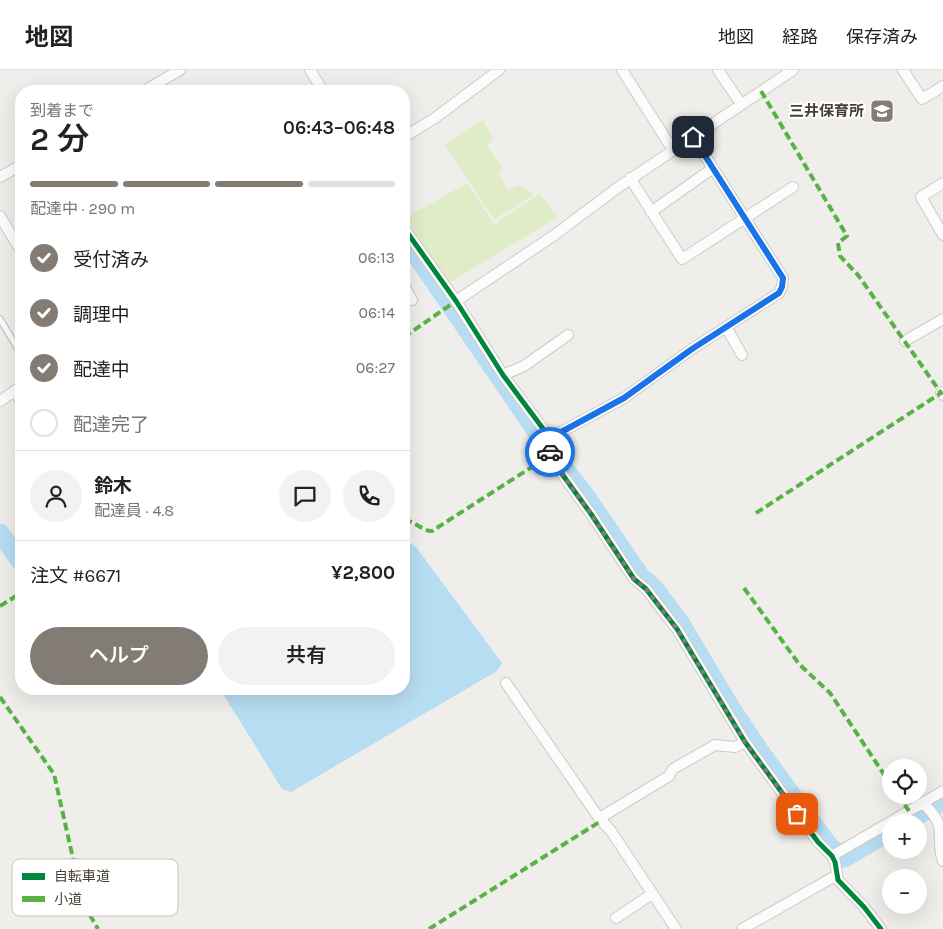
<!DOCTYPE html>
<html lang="ja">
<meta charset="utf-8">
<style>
body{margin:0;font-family:Karla,"Noto Sans JP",sans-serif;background:#f2f2f2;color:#222;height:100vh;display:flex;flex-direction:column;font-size:19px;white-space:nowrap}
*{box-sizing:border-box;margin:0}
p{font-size:16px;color:#767676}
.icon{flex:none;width:28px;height:28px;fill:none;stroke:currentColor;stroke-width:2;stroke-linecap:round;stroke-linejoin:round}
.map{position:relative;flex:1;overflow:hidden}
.details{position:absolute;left:15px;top:15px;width:395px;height:610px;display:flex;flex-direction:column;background:#fff;border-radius:20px;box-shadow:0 5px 20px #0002}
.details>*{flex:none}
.fabs{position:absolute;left:882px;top:689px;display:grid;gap:10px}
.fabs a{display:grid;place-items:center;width:45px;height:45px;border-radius:50%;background:#fff;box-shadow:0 5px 20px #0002;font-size:25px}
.pin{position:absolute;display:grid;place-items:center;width:42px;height:42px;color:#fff;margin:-21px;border-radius:10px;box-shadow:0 2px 8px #0006}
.courier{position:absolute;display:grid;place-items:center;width:50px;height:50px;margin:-25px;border:4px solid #1a73e8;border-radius:50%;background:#fff;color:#222;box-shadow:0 1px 6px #0007}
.overview em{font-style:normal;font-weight:600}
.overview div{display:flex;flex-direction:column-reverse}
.overview{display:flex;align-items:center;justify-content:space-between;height:85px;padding:0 15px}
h1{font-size:32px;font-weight:600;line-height:38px}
.bar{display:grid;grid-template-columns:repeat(4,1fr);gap:8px 5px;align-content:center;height:60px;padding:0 15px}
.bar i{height:6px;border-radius:4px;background:#e0e0e0}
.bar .active{background:#837c74}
.bar p{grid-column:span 4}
.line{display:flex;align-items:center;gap:12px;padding:0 15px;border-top:1px solid #e0e0e0}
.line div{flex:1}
.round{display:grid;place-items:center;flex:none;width:52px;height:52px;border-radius:26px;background:#f2f2f2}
ol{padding:0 15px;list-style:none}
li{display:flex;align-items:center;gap:15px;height:55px}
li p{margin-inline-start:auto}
li .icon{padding:5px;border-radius:50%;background:#837c74;color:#fff;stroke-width:4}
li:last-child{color:#767676}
li i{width:28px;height:28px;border:2px solid #e0e0e0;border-radius:50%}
.cta{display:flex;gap:10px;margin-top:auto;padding:10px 15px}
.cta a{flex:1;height:58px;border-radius:30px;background:#837c74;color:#fff;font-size:20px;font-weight:600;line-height:58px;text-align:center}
.cta a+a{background:#f2f2f2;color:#222}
header{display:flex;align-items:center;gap:30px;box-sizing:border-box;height:70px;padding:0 25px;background:#fff;border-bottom:1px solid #e0e0e0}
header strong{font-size:24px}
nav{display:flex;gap:28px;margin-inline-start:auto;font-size:18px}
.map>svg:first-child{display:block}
.green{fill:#e0ecc8}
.water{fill:#b7ddf2}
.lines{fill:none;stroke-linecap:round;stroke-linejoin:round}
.river{stroke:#b7ddf2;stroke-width:19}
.service-casing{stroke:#cdcac6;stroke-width:8}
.minor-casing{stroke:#cdcac6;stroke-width:12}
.service{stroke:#fdfcfc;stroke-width:5}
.minor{stroke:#fdfcfc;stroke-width:10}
.quiet{stroke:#57b346;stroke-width:4;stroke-dasharray:8 4;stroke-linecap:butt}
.cycleway-casing{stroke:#fff;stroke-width:8}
.cycleway{stroke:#00873e;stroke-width:5}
.done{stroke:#837c74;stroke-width:5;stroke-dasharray:0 9}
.route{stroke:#1a73e8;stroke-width:6}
.labels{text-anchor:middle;stroke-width:4;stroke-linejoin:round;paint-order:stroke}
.poi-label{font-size:15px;font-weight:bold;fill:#483f35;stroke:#fff;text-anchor:end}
.key{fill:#fff;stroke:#c8c5c2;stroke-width:1}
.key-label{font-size:14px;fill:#483f35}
</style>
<header>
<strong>地図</strong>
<nav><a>地図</a><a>経路</a><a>保存済み</a></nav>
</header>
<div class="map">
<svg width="943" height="859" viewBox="0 0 943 859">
<rect width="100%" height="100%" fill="#f0eeea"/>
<path class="green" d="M483,50L493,69L487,76L503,99L499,103L507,120L520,115L534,124L494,150L445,75Z
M467,113L494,154L539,124L558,147L449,213L406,148Z"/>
<path class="water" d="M404,470H406L416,477L502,593L497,601L291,722L282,719L220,619H404Z"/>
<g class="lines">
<path class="river" d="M404,167L543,371L585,425L641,507L654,518L681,554L731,638L759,680L830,777L844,788L891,761
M0,463L21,492
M906,752L943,731"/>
<g class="service-casing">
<path id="service" d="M0,249L21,284"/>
</g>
<g class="minor-casing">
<path id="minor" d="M310,0L323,21
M622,0L673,80
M718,0L741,34
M903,0L922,29L943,16
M144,21L180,0
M404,67L435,48L499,0
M0,107L21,95
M630,108L682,189L793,117
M943,113L921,127L943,165
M651,142L713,98
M0,146L21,181
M404,158L456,231L503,305L550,368L549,386L591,444L634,509L646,519L677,559L745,672L818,772L832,786L835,792L838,810L864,837L881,859
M404,216L412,230
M456,231L553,166L620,116L793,0
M726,257L742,285
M905,271L943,249
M503,305L524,296L568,265
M14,321L21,331
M943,322L941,323L943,325
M0,331L21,317
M550,368L624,328L692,279L779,223L782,217L783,208L693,67
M506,613L599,748L611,761L676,859
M923,733C929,739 937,747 939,756C941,768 938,778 943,791
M601,751L603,746L669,706L673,699L715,675L735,677L745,672
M832,786L943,721
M616,848L652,824
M742,859L837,805"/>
</g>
<use href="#service" class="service"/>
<use href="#minor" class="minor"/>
<path class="quiet" d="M404,267L456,231
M756,443L941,323L858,205L840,186L838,173L847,166L761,21
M404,450C415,451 422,461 432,461L549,386
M744,518L799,594L830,623L891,715
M0,536L21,523
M0,627L54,704L83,833L98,859
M898,725L909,741
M429,859L601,751"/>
<g class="cycleway-casing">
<path id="cycleway" d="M404,158L456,231L503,305L550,368L549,386L591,444L634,509L646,519L677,559L745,672L818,772L832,786L835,792L838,810L864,837L881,859
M550,368L624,328L692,279L779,223L782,217L783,208L693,67"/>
</g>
<use href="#cycleway" class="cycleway"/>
</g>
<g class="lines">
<path class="done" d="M550,382L549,386L591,444L634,509L646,519L677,559L745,672L797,744"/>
<path class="route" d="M550,382V368L624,328L692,279L779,223L782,217L783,208L693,67"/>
</g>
<defs>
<g id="school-square" transform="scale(1.25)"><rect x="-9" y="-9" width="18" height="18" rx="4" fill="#837c74" stroke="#fff"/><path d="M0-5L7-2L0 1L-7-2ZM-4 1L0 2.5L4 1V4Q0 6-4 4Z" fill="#fff"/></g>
</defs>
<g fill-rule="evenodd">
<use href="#school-square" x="882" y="41"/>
</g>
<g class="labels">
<g class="poi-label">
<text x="864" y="46">三井保育所</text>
</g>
</g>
<rect x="12" y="789" width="166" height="57" rx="8" class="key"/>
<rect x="22" y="803" width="23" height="7" fill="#00873e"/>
<rect x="22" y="826" width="23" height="6" fill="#57b346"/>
<g class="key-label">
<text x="54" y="811">自転車道</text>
<text x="54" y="834">小道</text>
</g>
</svg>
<div class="fabs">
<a><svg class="icon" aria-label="locate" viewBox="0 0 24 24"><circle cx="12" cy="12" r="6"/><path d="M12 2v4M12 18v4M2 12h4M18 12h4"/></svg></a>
<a>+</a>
<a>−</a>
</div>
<div class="pin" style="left:797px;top:744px;background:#ea580c"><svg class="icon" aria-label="bag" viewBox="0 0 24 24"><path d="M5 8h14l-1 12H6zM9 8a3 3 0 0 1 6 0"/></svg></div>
<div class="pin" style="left:693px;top:67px;background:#1f2937"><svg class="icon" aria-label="home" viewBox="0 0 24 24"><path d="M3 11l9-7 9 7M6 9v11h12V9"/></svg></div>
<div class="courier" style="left:550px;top:382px"><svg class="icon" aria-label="car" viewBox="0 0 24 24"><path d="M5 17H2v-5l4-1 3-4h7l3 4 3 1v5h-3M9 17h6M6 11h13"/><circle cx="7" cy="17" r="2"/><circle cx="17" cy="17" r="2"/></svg></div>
<section class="details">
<div class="overview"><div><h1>2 分</h1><p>到着まで</p></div><em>06:43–06:48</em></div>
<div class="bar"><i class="active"></i><i class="active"></i><i class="active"></i><i></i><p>配達中 · 290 m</p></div>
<ol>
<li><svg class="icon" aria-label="check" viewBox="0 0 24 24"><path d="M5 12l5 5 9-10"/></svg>受付済み<p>06:13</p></li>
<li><svg class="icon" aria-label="check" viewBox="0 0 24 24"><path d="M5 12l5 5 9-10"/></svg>調理中<p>06:14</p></li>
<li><svg class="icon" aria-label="check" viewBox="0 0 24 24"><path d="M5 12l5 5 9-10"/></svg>配達中<p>06:27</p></li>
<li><i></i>配達完了</li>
</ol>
<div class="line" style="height:90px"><a class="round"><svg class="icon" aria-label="person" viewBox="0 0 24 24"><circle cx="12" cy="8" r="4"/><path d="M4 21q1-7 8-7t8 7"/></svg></a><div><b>鈴木</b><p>配達員 · 4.8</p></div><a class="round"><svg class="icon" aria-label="chat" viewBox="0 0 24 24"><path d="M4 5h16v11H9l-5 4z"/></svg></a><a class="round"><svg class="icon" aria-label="phone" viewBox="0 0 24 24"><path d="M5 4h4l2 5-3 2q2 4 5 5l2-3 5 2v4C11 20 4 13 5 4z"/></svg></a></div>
<div class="line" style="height:65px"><div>注文 #6671</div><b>¥2,800</b></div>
<div class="cta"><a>ヘルプ</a><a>共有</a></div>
</section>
</div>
